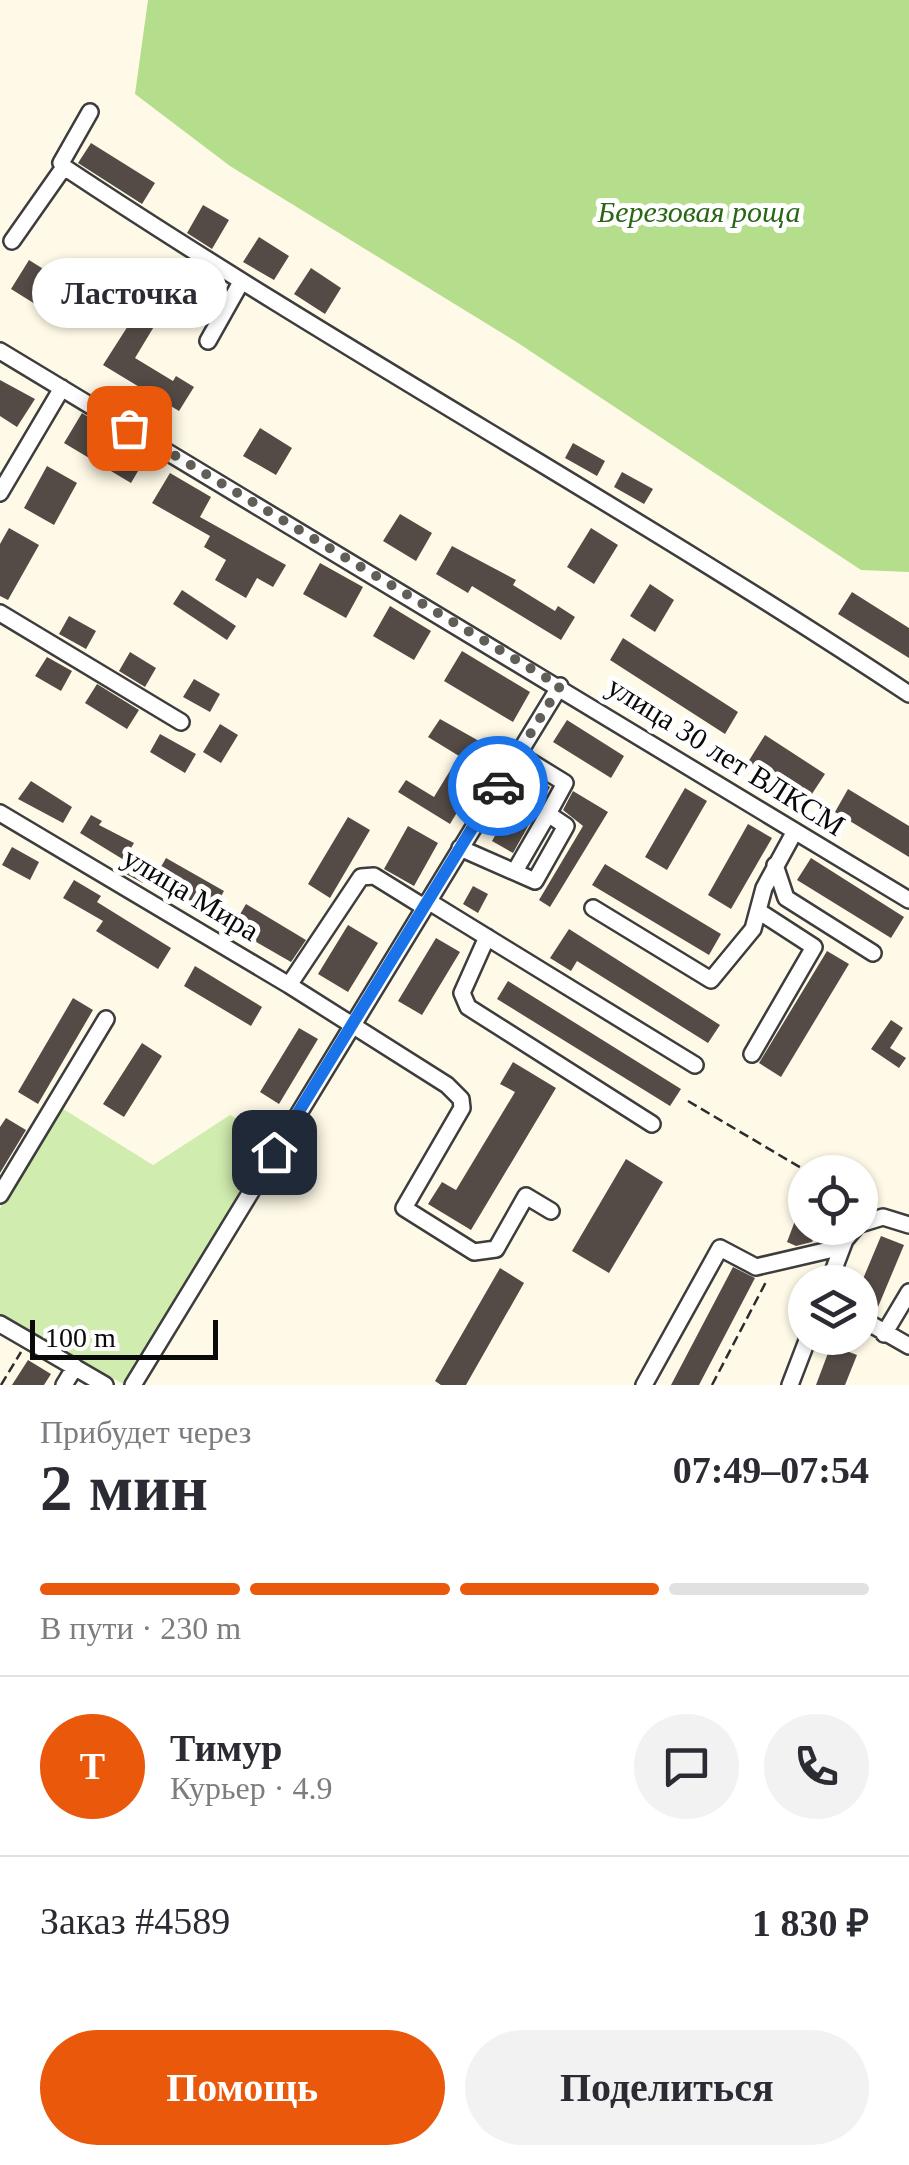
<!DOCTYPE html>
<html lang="ru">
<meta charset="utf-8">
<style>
body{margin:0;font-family:Georgia,serif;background:#f2f2f3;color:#2b2b33;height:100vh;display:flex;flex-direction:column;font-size:38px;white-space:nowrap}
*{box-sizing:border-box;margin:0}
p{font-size:32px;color:#7c7c81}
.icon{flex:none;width:55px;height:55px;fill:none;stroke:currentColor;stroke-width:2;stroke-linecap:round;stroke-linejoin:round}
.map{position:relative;height:1385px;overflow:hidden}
.sheet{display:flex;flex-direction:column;background:#fff;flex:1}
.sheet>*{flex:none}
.controls{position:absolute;left:788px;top:1155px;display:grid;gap:20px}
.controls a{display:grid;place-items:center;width:90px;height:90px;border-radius:50%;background:#fff;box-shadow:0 2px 8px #0004;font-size:50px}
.scale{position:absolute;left:30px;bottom:25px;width:188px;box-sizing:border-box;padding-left:10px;border:5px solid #0a0a0a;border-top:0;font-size:28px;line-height:35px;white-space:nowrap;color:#0a0a0a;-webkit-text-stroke:8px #fff;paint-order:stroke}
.pin{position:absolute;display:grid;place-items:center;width:85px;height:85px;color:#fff;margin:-42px;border-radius:20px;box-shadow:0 5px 15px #0006}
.courier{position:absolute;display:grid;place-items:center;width:100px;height:100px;margin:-50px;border:8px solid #1a73e8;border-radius:50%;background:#fff;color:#222;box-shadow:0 2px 12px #0007}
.bubble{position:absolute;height:70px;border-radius:35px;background:#fff;box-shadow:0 2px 8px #0004;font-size:32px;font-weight:700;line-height:70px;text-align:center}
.summary em{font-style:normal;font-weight:700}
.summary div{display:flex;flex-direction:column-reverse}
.summary{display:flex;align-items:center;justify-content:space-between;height:170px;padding:0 40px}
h1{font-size:65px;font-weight:700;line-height:75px}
.bar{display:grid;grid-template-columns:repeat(4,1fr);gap:15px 10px;align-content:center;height:120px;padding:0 40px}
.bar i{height:12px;border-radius:8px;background:#e1e1e2}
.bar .selected{background:#ea580c}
.bar p{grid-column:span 4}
.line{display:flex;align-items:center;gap:25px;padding:0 40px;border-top:2px solid #e1e1e2}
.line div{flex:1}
.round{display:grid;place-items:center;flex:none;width:105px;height:105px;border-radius:52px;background:#f2f2f3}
.button{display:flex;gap:20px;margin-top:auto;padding:20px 40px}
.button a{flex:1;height:115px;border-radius:60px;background:#ea580c;color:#fff;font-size:40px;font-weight:700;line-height:115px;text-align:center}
.button a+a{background:#f2f2f3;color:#2b2b33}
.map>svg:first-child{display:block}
.green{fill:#d0ecae}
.forest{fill:#b4de8c}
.building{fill:#544b46}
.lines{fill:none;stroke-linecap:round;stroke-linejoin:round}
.minor-casing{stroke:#3d3d3d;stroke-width:20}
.path{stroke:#2c2c2c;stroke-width:2.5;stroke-dasharray:10 5;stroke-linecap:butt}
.minor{stroke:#fff;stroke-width:15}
.done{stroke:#605e57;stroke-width:10;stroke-dasharray:0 18}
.route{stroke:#1a73e8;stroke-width:12}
.labels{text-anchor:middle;stroke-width:10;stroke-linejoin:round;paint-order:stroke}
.park-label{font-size:30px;font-style:italic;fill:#2a6616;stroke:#fff}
.street-label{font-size:30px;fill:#0a0a0a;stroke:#fff}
</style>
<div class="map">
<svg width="909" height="1385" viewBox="0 0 909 1385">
<rect width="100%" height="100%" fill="#fffae7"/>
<path class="green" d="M60,1107L153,1165L230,1115L275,1140L125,1385L0,1315V1208Z"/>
<path class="forest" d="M148,0H909V572L861,570L518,343L230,166L135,94Z"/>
<path class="building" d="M91,143L155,183L142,204L78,163Z
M203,205L229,220L212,249L187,233Z
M259,237L289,256L274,280L243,262Z
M29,260L45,270L38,281L58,292L64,283L81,294L64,322L11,289Z
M311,268L341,288L325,314L294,294Z
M163,271L190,287L170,321L161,315L135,358L173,381L176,376L194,387L179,411L103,365Z
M0,380L35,399L17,427L0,416Z
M82,413L148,454L131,483L64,443Z
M260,428L292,448L276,475L243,456Z
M573,443L605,461L597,476L565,458Z
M47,466L77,483L54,525L24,508Z
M622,472L653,489L644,504L614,487Z
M170,473L211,497L200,517L286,565L273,587L257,578L246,598L215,580L226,560L204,547L210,536L152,503Z
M400,514L432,533L416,561L383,541Z
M9,528L39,545L8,600L0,596V544Z
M591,528L618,545L594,584L567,567Z
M452,546L516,580L513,585L555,611L558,606L575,617L561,640L472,586L468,593L436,574Z
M320,563L363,587L346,618L303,594Z
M650,584L674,600L655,632L630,616Z
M182,590L236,626L227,640L173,604Z
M852,592L909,628V658L838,614Z
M390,606L431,631L414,660L373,636Z
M69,616L96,631L86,649L59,634Z
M623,638L738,712L725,734L610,660Z
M462,651L530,692L513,722L444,681Z
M130,652L156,668L145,687L119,671Z
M47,657L72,671L61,691L35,676Z
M194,679L220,694L210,712L183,697Z
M97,684L139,710L127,729L85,703Z
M440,719L495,750L450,824L398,792L406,780L434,797L459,756L428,737Z
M567,720L624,756L611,778L553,742Z
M220,724L238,735L221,763L203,752Z
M160,734L196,754L185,773L150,752Z
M765,735L825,774L808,800L748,762Z
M530,775L550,787L513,853L492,841Z
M31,781L72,807L63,823L18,799Z
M685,788L707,801L667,870L645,857Z
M848,789L909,826V857L835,812Z
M573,791L608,812L550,907L539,900L583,826L563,810Z
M91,815L102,821L99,825L134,843L124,860L80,833Z
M348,817L370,830L330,898L308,884Z
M748,824L772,838L731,909L708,895Z
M408,826L438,843L414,886L384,869Z
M12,847L39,862L30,880L2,865Z
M133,858L158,872L166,858L224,891L210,916L146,879L143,883L124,873Z
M811,858L904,917L891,938L797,880Z
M605,864L721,934L709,955L592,885Z
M74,880L101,896L97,902L171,948L158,969L96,931L103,921L63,898Z
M473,886L488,894L478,913L463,904Z
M246,904L306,940L291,962L232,928Z
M348,925L378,943L348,992L318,974Z
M569,929L720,1025L708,1043L577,961L571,971L550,958Z
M436,938L460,952L422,1015L398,1001Z
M827,951L849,964L781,1077L759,1063Z
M195,966L262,1007L251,1026L184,986Z
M508,981L681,1089L670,1106L497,999Z
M73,998L93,1010L38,1104L18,1092Z
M891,1020L903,1028L890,1048L906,1058L899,1068L871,1049Z
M299,1028L318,1039L279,1104L260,1092Z
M142,1043L162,1056L124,1117L103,1104Z
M513,1062L556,1088L471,1230L428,1204L442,1182L456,1190L515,1092L500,1084Z
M6,1118L26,1130L0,1173V1127Z
M626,1159L663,1182L609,1273L572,1251Z
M804,1197L805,1228H818L812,1242L796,1246L787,1242Z
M881,1236L904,1245L878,1307L860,1299V1286Z
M733,1267L755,1278L699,1385H671Z
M500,1268L524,1283L466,1385H441L435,1381Z
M831,1345L857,1355L845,1385H816Z
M28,1360L51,1374L44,1385H12Z"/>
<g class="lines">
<g class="minor-casing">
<path id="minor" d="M64,167L61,163L90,112
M12,241L64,167C341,351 632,510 909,694
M208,341L240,284
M0,351L909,900
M0,493L62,388
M0,613L181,722
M0,813L289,985L447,1085L461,1099L462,1108L404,1208L474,1252L496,1249L526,1196L551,1211
M460,848L535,881L566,826L548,814L565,783L518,754
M775,865L786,898L873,953
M515,871L548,814
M428,901L695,1065
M593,908L711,980L753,929L764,888L795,831
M487,937L462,993L468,1007L652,1124
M289,985L361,877L374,876L424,907
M752,1054L814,947L760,912
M0,1195L106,1019
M860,1224L883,1217L909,1225
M829,1282L845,1240L855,1228
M860,1318L909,1346
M0,1324L105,1385
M884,1334L909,1292
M64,1385L75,1367
M133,1385L560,686
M644,1385L720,1248L756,1267L842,1247
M790,1385L808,1338"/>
</g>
<path class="path" d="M688,1101L808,1172
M1,1385L21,1352
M712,1385L767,1280"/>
<use href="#minor" class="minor"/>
</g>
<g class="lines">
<path class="done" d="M129,428L560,686L498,786"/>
<path class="route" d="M274,1152L498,786"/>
</g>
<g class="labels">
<g class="park-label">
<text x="699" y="222">Березовая роща</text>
</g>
<g class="street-label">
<text transform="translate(726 756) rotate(32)" y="10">улица 30 лет ВЛКСМ</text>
<text transform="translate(191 894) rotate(31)" y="10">улица Мира</text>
</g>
</g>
</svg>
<div class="controls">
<a><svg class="icon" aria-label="locate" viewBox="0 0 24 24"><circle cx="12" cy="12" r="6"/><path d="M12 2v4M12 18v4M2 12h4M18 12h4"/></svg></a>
<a><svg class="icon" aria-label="layers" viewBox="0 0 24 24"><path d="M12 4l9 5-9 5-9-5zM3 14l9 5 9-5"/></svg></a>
</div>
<div class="scale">100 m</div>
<div class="pin" style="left:129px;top:428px;background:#ea580c"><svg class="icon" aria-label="bag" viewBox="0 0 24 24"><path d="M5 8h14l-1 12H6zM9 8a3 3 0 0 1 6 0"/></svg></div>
<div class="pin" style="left:274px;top:1152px;background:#1f2937"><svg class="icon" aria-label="home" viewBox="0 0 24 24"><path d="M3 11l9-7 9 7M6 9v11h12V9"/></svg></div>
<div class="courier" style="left:498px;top:786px"><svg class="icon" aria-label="car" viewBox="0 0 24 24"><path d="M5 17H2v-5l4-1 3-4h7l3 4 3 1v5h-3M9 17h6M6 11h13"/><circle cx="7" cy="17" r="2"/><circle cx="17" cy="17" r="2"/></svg></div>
<div class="bubble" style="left:32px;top:258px;width:195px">Ласточка</div>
</div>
<section class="sheet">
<div class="summary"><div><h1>2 мин</h1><p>Прибудет через</p></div><em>07:49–07:54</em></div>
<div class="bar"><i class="selected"></i><i class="selected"></i><i class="selected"></i><i></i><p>В пути · 230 m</p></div>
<div class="line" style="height:180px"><b class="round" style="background:#ea580c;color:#fff">Т</b><div><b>Тимур</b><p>Курьер · 4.9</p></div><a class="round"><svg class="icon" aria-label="chat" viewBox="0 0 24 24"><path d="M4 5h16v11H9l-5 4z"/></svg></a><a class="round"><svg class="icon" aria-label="phone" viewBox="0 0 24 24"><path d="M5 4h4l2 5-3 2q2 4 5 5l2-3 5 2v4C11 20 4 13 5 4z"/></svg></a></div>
<div class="line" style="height:130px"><div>Заказ #4589</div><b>1 830 ₽</b></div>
<div class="button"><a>Помощь</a><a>Поделиться</a></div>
</section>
